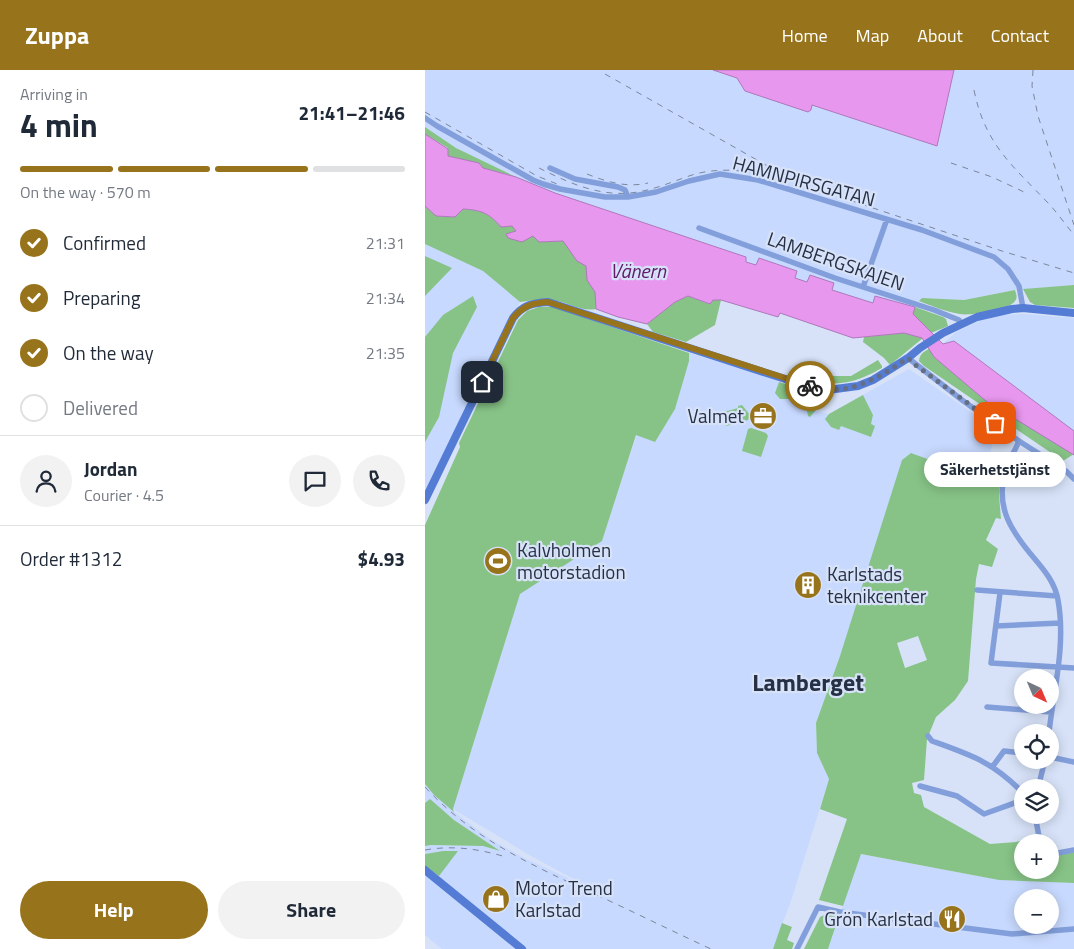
<!DOCTYPE html>
<meta charset="utf-8">
<style>
body{margin:0;font-family:"Titillium Web",sans-serif;background:#f2f2f3;color:#1f2937;height:100vh;display:flex;flex-direction:column;font-size:19px;white-space:nowrap}
*{box-sizing:border-box;margin:0}
p{font-size:16px;color:#747a83}
.icon{flex:none;width:28px;height:28px;fill:none;stroke:currentColor;stroke-width:2;stroke-linecap:round;stroke-linejoin:round}
.map{position:relative;flex:1;overflow:hidden}
.details{display:flex;flex-direction:column;background:#fff;width:425px}
.details>*{flex:none}
.needle{width:32px;rotate:136deg}
.controls{position:absolute;left:589px;top:599px;display:grid;gap:10px}
.controls a{display:grid;place-items:center;width:45px;height:45px;border-radius:50%;background:#fff;box-shadow:0 2px 12px #0003;font-size:25px}
.pin{position:absolute;display:grid;place-items:center;width:42px;height:42px;color:#fff;margin:-21px;border-radius:10px;box-shadow:0 2px 8px #0006}
.courier{position:absolute;display:grid;place-items:center;width:50px;height:50px;margin:-25px;border:4px solid #97731c;border-radius:50%;background:#fff;color:#222;box-shadow:0 1px 6px #0007}
.bubble{position:absolute;height:35px;border-radius:18px;background:#fff;box-shadow:0 2px 12px #0003;font-size:16px;font-weight:700;line-height:35px;text-align:center}
.head em{font-style:normal;font-weight:700}
.head div{display:flex;flex-direction:column-reverse}
.head{display:flex;align-items:center;justify-content:space-between;height:85px;padding:0 20px}
h1{font-size:32px;font-weight:700;line-height:38px}
.bar{display:grid;grid-template-columns:repeat(4,1fr);gap:8px 5px;align-content:center;height:60px;padding:0 20px}
.bar i{height:6px;border-radius:4px;background:#e0e1e3}
.bar .on{background:#97731c}
.bar p{grid-column:span 4}
.line{display:flex;align-items:center;gap:12px;padding:0 20px;border-top:1px solid #e0e1e3}
.line div{flex:1}
.round{display:grid;place-items:center;flex:none;width:52px;height:52px;border-radius:26px;background:#f2f2f3}
ol{padding:0 20px;list-style:none}
li{display:flex;align-items:center;gap:15px;height:55px}
li p{margin-inline-start:auto}
li .icon{padding:5px;border-radius:50%;background:#97731c;color:#fff;stroke-width:4}
li:last-child{color:#747a83}
li i{width:28px;height:28px;border:2px solid #e0e1e3;border-radius:50%}
.button{display:flex;gap:10px;margin-top:auto;padding:10px 20px}
.button a{flex:1;height:58px;border-radius:30px;background:#97731c;color:#fff;font-size:20px;font-weight:700;line-height:58px;text-align:center}
.button a+a{background:#f2f2f3;color:#1f2937}
header{display:flex;align-items:center;gap:30px;box-sizing:border-box;height:70px;padding:0 25px;background:#97731c;color:#fff}
header strong{font-size:24px}
nav{display:flex;gap:28px;margin-inline-start:auto;font-size:18px}
main{display:flex;flex:1;min-height:0}
.map>svg:first-child{display:block}
.built{fill:#c7d9fe;fill-rule:evenodd}
.green{fill:#87c387;fill-rule:evenodd}
.water{fill:#e897ee;stroke:#ae78bb}
.lines{fill:none;stroke-linecap:round;stroke-linejoin:round}
.street{stroke:#839fdb;stroke-width:5.5}
.secondary{stroke:#547cd4;stroke-width:8}
.rail{stroke:#7c869c;stroke-width:1;stroke-dasharray:6 6;stroke-linecap:butt}
.done{stroke:#646e84;stroke-width:5;stroke-dasharray:0 9}
.route{stroke:#97731c;stroke-width:6}
.labels{text-anchor:middle;stroke-width:4.5;stroke-linejoin:round;paint-order:stroke}
.street-label{font-size:19px;fill:#263045;stroke:#d7e2f8}
.poi-label{font-size:19px;fill:#263045;stroke:#d7e2f8;text-anchor:start}
.water-label{font-size:20px;font-style:italic;fill:#601967;stroke:#d7e2f8}
.district-label{font-size:24px;font-weight:bold;fill:#263045;stroke:#d7e2f8}
</style>
<header>
<strong>Zuppa</strong>
<nav><a>Home</a><a>Map</a><a>About</a><a>Contact</a></nav>
</header>
<main>
<section class="details">
<div class="head"><div><h1>4 min</h1><p>Arriving in</p></div><em>21:41–21:46</em></div>
<div class="bar"><i class="on"></i><i class="on"></i><i class="on"></i><i></i><p>On the way · 570 m</p></div>
<ol>
<li><svg class="icon" aria-label="check" viewBox="0 0 24 24"><path d="M5 12l5 5 9-10"/></svg>Confirmed<p>21:31</p></li>
<li><svg class="icon" aria-label="check" viewBox="0 0 24 24"><path d="M5 12l5 5 9-10"/></svg>Preparing<p>21:34</p></li>
<li><svg class="icon" aria-label="check" viewBox="0 0 24 24"><path d="M5 12l5 5 9-10"/></svg>On the way<p>21:35</p></li>
<li><i></i>Delivered</li>
</ol>
<div class="line" style="height:90px"><a class="round"><svg class="icon" aria-label="person" viewBox="0 0 24 24"><circle cx="12" cy="8" r="4"/><path d="M4 21q1-7 8-7t8 7"/></svg></a><div><b>Jordan</b><p>Courier · 4.5</p></div><a class="round"><svg class="icon" aria-label="chat" viewBox="0 0 24 24"><path d="M4 5h16v11H9l-5 4z"/></svg></a><a class="round"><svg class="icon" aria-label="phone" viewBox="0 0 24 24"><path d="M5 4h4l2 5-3 2q2 4 5 5l2-3 5 2v4C11 20 4 13 5 4z"/></svg></a></div>
<div class="line" style="height:65px"><div>Order #1312</div><b>$4.93</b></div>
<div class="button"><a>Help</a><a>Share</a></div>
</section>
<div class="map">
<svg width="649" height="879" viewBox="0 0 649 879">
<rect width="100%" height="100%" fill="#d7e2f8"/>
<path class="built" d="M0,0H288L312,8L320,21L383,42L387,35L511,76L529,0H649V215L590,220L539,230L497,228L490,237L451,227L448,233L407,220L385,206L383,213L370,208L372,201L334,188L332,195L320,191L321,187L130,123L91,107L31,78L0,57Z
M0,174L58,201L95,232L0,420Z
M599,244L649,248V361L529,271L518,274L531,262L560,248L575,245Z
M241,276L315,298L394,326L390,341L404,344L484,299L572,360L557,409L514,394L415,586L391,653L392,683L404,709L366,831L348,879H17L0,865V808L7,801L14,806L18,781L0,784V776L6,775L58,776L73,781L29,750L5,730L0,733V714L9,725L29,742L65,769L99,788L167,819L106,786L28,739L95,524L177,470Z
M435,784L574,810L649,813V879H403ZM598,828H625V855H598Z"/>
<path class="green" d="M0,57L31,78L91,107L58,98L54,93L22,86L23,78L0,64Z
M0,136L11,146L30,147L38,139C56,140 64,143 76,157L87,156L91,161L81,164L83,168L108,165L114,172L138,171L152,191L162,196V210L170,222L171,239C157,242 145,233 131,231C119,229 107,230 95,232L58,201L0,174Z
M0,186L27,198L0,226Z
M649,215V238L610,235L605,232L598,219Z
M590,220C591,224 593,227 590,231C584,240 545,246 535,244C521,242 507,236 494,231L497,228L539,230Z
M48,226L52,237L28,283L14,347L0,372V267L18,245Z
M263,226L284,234L288,230H296L290,255L261,272L228,262L222,254L250,232Z
M114,237H128L264,283V291L250,339L230,372L211,365L177,471L95,524L28,739L29,742L9,725L0,714V455L35,377L34,373L93,250L102,241Z
M490,237L518,247L521,249L523,256L506,263L488,244Z
M479,263L498,268L465,295L459,288L438,272L439,267Z
M504,279L509,287L561,331L649,384L638,391L499,296L494,291C495,284 498,282 504,279Z
M453,290L457,296V298C433,311 426,313 399,314L408,306H426Z
M354,312L395,325L396,334L385,347L383,346L381,335L364,329H355L350,323Z
M438,325L448,345L446,354L450,356L446,367L416,356L414,360L406,357L400,349L404,344Z
M317,335L325,345L323,350L301,356L300,354L302,353L299,342L313,338V336Z
M326,358L341,363L343,366L336,387L317,381L323,359Z
M486,383L557,409L561,398L576,402L574,425L576,449L571,448L561,470L573,479L567,497L554,494L551,509L543,611L530,630L511,647L502,669L499,710L487,713L489,723L496,725L499,737L565,774L591,772L611,767L613,772H598V800H625V785L631,786L649,782V813L574,810L436,784L418,836L394,830L422,749L395,739L404,709L392,683L391,653L415,586L477,390ZM493,566L502,590L480,598L472,573Z
M5,729L29,750L75,781L58,776L6,775L0,776V733Z
M18,781H33L14,806L0,796V784Z
M403,843L414,846L403,879H379L395,847Z
M357,853L367,857L362,870L369,873L367,879H348Z"/>
<path class="water" d="M288,0H529L512,76L387,35L386,40L383,42L320,21L312,8Z
M0,64L23,79V86L54,93L58,98L91,107L130,123L321,187V192L331,195L334,188L372,201L370,208L382,212L385,205L409,213L407,220L448,233L450,226L490,237L488,244L518,274L529,271L649,361V385L561,331L509,287L497,268L479,263L428,268L355,243L353,247L296,230H288L285,234L263,226L250,232L222,254L193,247L171,239L170,222L162,210L161,196L152,191L138,171L114,172L108,166L97,172L83,168L81,164L91,161L87,156L76,157C64,143 56,140 38,139L30,147L11,146L0,136Z"/>
<g class="lines">
<path class="street" d="M0,48L12,56L108,110L118,114L135,119L180,127H203
M125,98L150,109L193,117L200,120L203,127L231,122L264,111L295,104L333,110L497,160L569,187L583,199L594,216L598,238
M274,158L410,208L509,240L534,250L536,254
M438,217L462,149
M483,288L537,330L594,371L641,401L649,409
M594,371C590,381 583,391 580,402C570,438 587,462 609,488C620,501 630,513 633,530C641,574 629,619 624,662
M552,520L632,526
M575,523L566,593L649,598
M571,556L635,553
M562,637L626,642
M503,666L507,671C546,685 568,692 598,723
M625,687L649,692
M568,696L579,681L598,683
M495,716L532,726L559,744L598,730
M613,718L620,690
M610,745L615,772
M625,783H633L649,780
M372,879L393,837L415,842L587,864L649,859"/>
<path class="secondary" d="M0,430L88,248C98,235 107,233 123,232L335,301L392,319L403,320L433,316L448,310L483,288L495,278L518,263L552,247L587,239L598,238L649,243
M0,800L97,879"/>
<path class="rail" d="M608,0L607,16L613,46L649,155
M180,4L355,103L385,117L577,181L649,203
M549,20C560,75 588,96 625,135C633,144 641,155 649,165
M0,42L112,106L132,114
M526,93L567,107L599,122
M114,98C142,112 172,126 205,123C227,121 246,112 267,105C296,96 329,101 357,109
M162,104C182,112 202,118 223,113
M0,717C50,771 111,797 176,827C213,844 249,862 286,879
M0,780C28,775 54,779 81,787"/>
</g>
<g class="lines">
<path class="done" d="M385,316C422,328 453,308 483,288L489,294L570,353"/>
<path class="route" d="M57,312L88,248C98,236 107,233 123,232L385,316"/>
</g>
<defs>
<g id="office-disc" transform="scale(1.4375)"><circle r="9.5" fill="#97731c" stroke="#d7e2f8"/><path d="M-6-3h4V-5.5h4V-3h4V5H-6ZM-1-4.5V-3h2v-1.5ZM-6 0V1H6V0Z" fill="#fff"/></g>
<g id="stadium-disc" transform="scale(1.4375)"><circle r="9.5" fill="#97731c" stroke="#d7e2f8"/><path d="M0-5a6.5 5 0 1 0 0 10a6.5 5 0 1 0 0-10ZM-3.5-1.8h7v3.6h-7Z" fill="#fff"/></g>
<g id="building-disc" transform="scale(1.4375)"><circle r="9.5" fill="#97731c" stroke="#d7e2f8"/><path d="M-4-6H4V6H1V3H-1V6H-4ZM-2.5-4.3h1.7v1.8h-1.7ZM.8-4.3h1.7v1.8H.8ZM-2.5-1h1.7V.8h-1.7ZM.8-1h1.7V.8H.8Z" fill="#fff"/></g>
<g id="shop-disc" transform="scale(1.4375)"><circle r="9.5" fill="#97731c" stroke="#d7e2f8"/><path d="M-5-2.5h2.3a2.7 3.5 0 0 1 5.4 0H5L5.5 6h-11ZM-1.5-2.5h3a1.5 2.3 0 0 0-3 0Z" fill="#fff"/></g>
<g id="restaurant-disc" transform="scale(1.4375)"><circle r="9.5" fill="#97731c" stroke="#d7e2f8"/><path d="M-5-6h1v4h1v-4h1v4h1v-4h1v5L-1.5 .5V6h-2V.5L-5-1ZM5-6V6H3V1.5H1.5Q1.5-4 5-6Z" fill="#fff"/></g>
</defs>
<g fill-rule="evenodd">
<use href="#office-disc" x="338" y="346"/>
<use href="#stadium-disc" x="73" y="491"/>
<use href="#building-disc" x="383" y="515"/>
<use href="#shop-disc" x="71" y="829"/>
<use href="#restaurant-disc" x="527" y="849"/>
</g>
<g class="labels">
<g class="street-label">
<text transform="translate(379 111) rotate(15)" y="7">HAMNPIRSGATAN</text>
<text transform="translate(411 191) rotate(19)" y="7">LAMBERGSKAJEN</text>
</g>
<g class="poi-label">
<text x="319" y="353" text-anchor="end">Valmet</text>
<text x="92" y="487">Kalvholmen<tspan x="92" dy="22">motorstadion</tspan></text>
<text x="402" y="511">Karlstads<tspan x="402" dy="22">teknikcenter</tspan></text>
<text x="90" y="825">Motor Trend<tspan x="90" dy="22">Karlstad</tspan></text>
<text x="508" y="856" text-anchor="end">Grön Karlstad</text>
</g>
<g class="water-label">
<text x="213" y="208">Vänern</text>
</g>
<g class="district-label">
<text x="383" y="621">Lamberget</text>
</g>
</g>
</svg>
<div class="controls">
<a><svg class="needle" viewBox="-14 -14 28 28"><path d="M0-13l5 13h-10z" fill="#e53935"/><path d="M0 13l5-13h-10z" fill="#747a83"/></svg></a>
<a><svg class="icon" aria-label="locate" viewBox="0 0 24 24"><circle cx="12" cy="12" r="6"/><path d="M12 2v4M12 18v4M2 12h4M18 12h4"/></svg></a>
<a><svg class="icon" aria-label="layers" viewBox="0 0 24 24"><path d="M12 4l9 5-9 5-9-5zM3 14l9 5 9-5"/></svg></a>
<a>+</a>
<a>−</a>
</div>
<div class="pin" style="left:570px;top:353px;background:#ea580c"><svg class="icon" aria-label="bag" viewBox="0 0 24 24"><path d="M5 8h14l-1 12H6zM9 8a3 3 0 0 1 6 0"/></svg></div>
<div class="pin" style="left:57px;top:312px;background:#1f2937"><svg class="icon" aria-label="home" viewBox="0 0 24 24"><path d="M3 11l9-7 9 7M6 9v11h12V9"/></svg></div>
<div class="courier" style="left:385px;top:316px"><svg class="icon" aria-label="bike" viewBox="0 0 24 24"><circle cx="6" cy="16" r="4"/><circle cx="18" cy="16" r="4"/><path d="M6 16l4-8h5l3 8M10 8l3 8H6M13 5h3"/></svg></div>
<div class="bubble" style="left:499px;top:382px;width:142px">Säkerhetstjänst</div>
</div>
</main>
